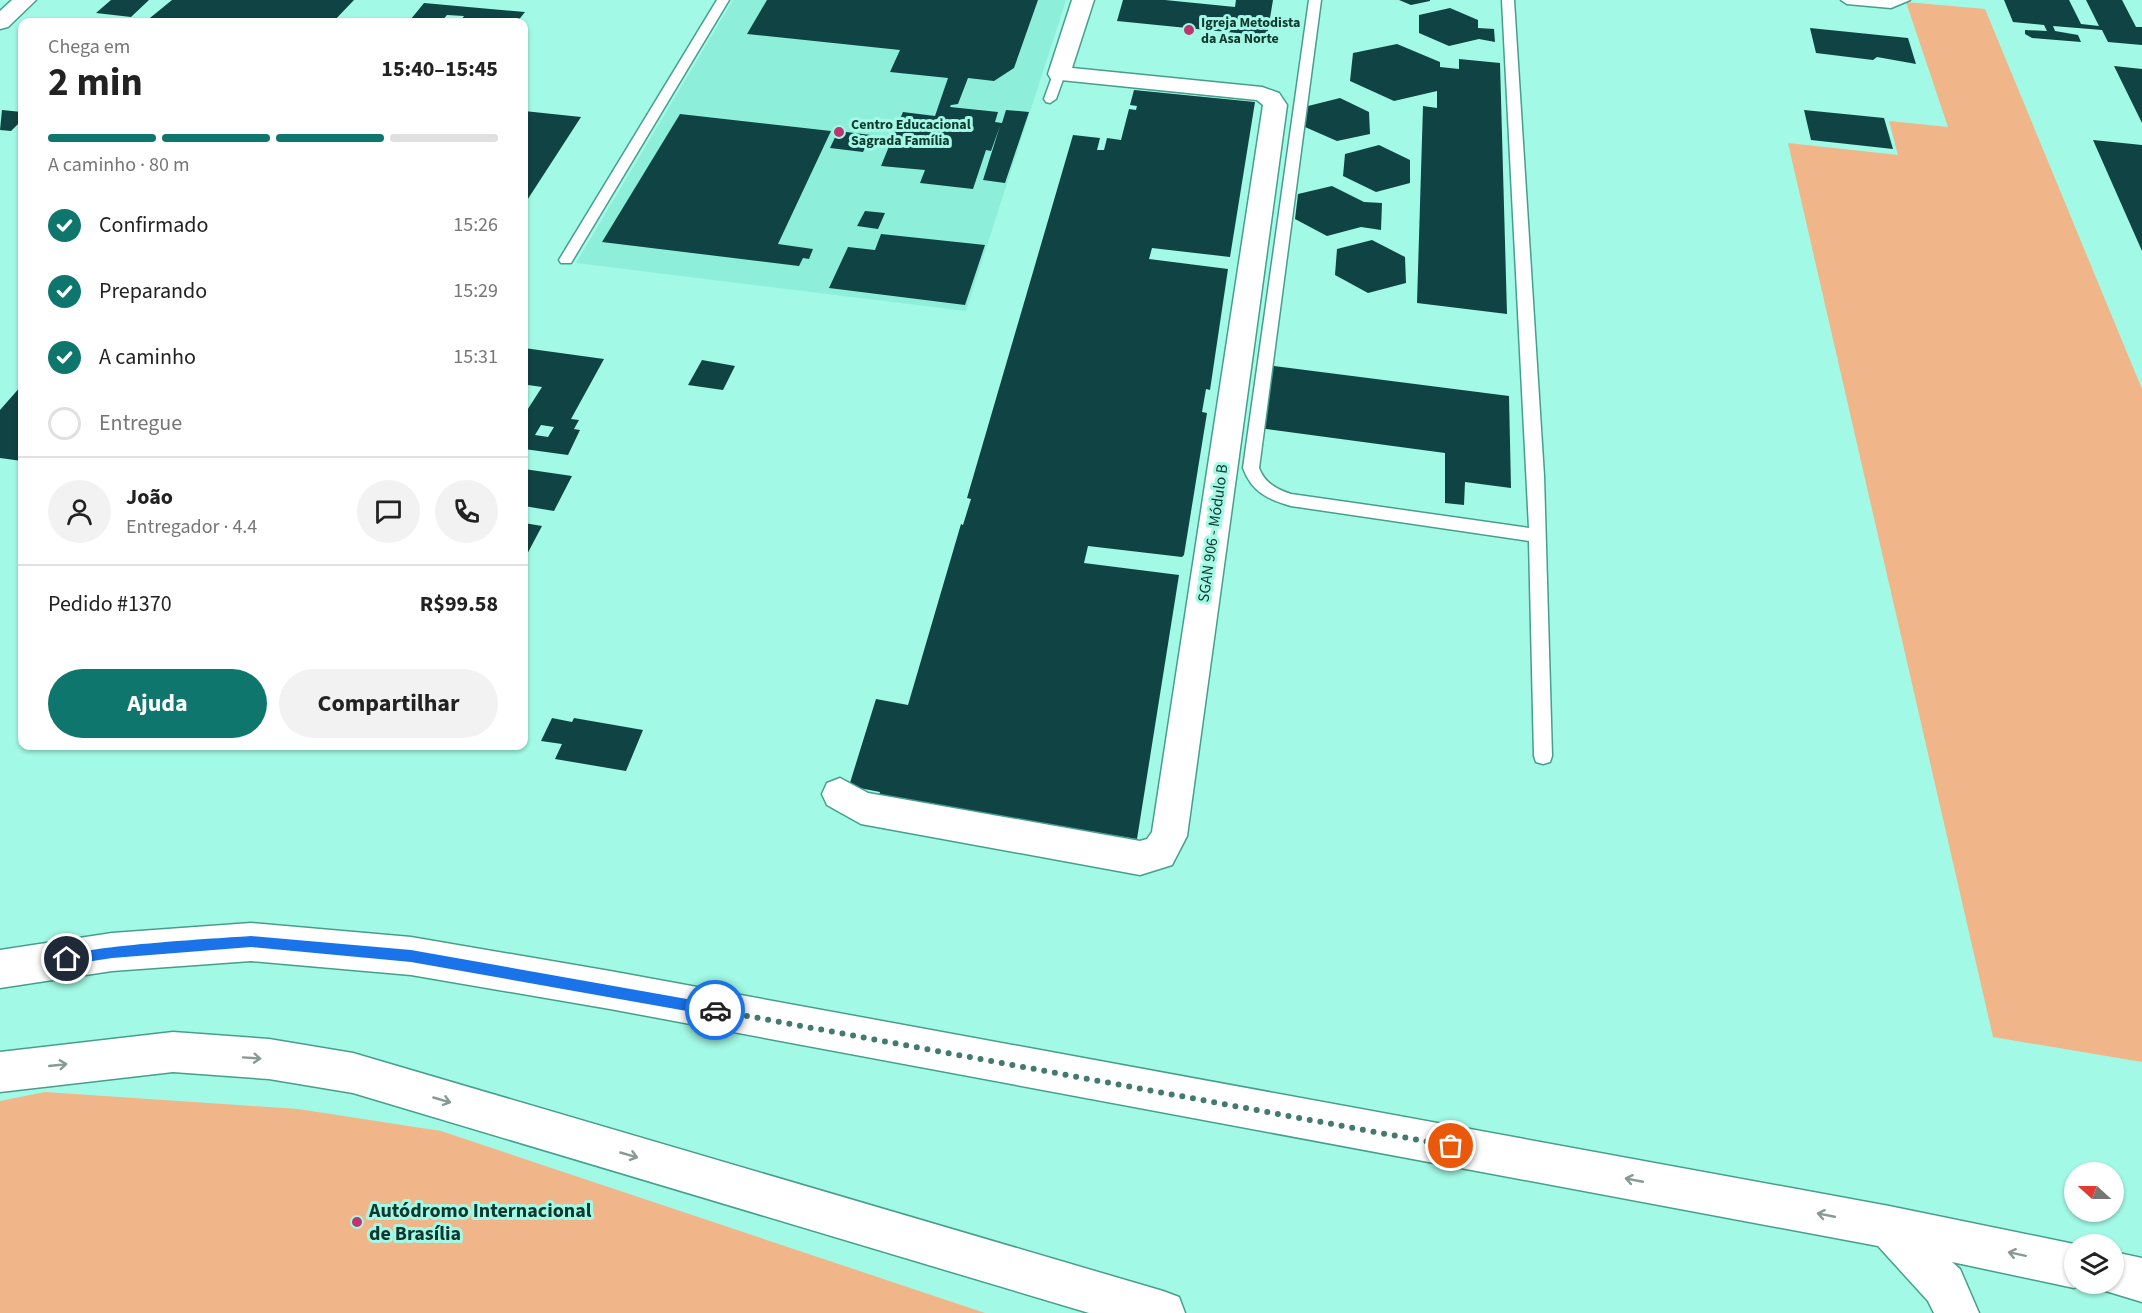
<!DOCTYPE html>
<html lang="pt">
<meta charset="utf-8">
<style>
body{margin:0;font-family:"Source Sans 3",sans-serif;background:#f2f2f2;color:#222;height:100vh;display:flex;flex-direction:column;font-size:22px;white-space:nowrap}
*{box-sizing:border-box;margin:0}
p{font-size:20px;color:#767676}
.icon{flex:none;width:33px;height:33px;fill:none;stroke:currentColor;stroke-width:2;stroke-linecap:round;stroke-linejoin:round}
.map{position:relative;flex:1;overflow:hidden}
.side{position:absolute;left:18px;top:18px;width:510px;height:732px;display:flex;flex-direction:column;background:#fff;border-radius:12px;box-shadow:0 2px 4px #0004}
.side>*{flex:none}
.needle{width:39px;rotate:291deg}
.buttons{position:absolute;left:2064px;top:1162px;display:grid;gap:12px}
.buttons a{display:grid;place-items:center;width:60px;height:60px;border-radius:50%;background:#fff;box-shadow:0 2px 4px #0004;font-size:30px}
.pin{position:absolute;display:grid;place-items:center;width:51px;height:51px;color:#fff;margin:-26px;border:3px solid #fff;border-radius:50%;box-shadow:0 2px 6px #0007}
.courier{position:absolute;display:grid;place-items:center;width:60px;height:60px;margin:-30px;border:4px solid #1a73e8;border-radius:50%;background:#fff;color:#222;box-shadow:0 2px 8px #0007}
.summary em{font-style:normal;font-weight:700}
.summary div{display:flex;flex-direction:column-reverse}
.summary{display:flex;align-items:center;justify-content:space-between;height:102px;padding:0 30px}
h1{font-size:39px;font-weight:700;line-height:45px}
.bar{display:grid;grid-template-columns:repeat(4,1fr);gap:9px 6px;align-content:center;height:72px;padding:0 30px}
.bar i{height:8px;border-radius:4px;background:#e0e0e0}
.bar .current{background:#0f766e}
.bar p{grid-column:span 4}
.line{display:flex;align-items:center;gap:15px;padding:0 30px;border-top:2px solid #e0e0e0}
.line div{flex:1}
.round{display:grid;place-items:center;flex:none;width:63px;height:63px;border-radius:32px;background:#f2f2f2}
ol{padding:0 30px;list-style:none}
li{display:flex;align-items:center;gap:18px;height:66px}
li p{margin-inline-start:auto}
li .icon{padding:6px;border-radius:50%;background:#0f766e;color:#fff;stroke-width:4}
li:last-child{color:#767676}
li i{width:33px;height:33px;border:3px solid #e0e0e0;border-radius:50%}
.button{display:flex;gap:12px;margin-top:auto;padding:12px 30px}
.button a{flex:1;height:69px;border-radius:36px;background:#0f766e;color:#fff;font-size:24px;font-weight:700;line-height:69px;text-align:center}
.button a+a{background:#f2f2f2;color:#222}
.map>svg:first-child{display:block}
.built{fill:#8defda}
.green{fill:#f0b68a}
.building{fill:#104344;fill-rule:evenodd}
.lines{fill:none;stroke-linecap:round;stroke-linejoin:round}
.lane-casing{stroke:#479e8d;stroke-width:3}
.street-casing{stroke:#479e8d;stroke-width:3}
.secondary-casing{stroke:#479e8d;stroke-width:3}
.lane{fill:#fff;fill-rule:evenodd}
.street{fill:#fff;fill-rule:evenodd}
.secondary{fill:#fff;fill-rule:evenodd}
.oneway{stroke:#889a96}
.route{fill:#1a73e8}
.done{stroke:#437a6e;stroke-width:6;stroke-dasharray:0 10.8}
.poi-dot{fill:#bd3470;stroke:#a2f9e5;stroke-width:2}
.labels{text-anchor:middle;stroke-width:6;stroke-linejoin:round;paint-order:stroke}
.far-poi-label{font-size:14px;font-weight:bold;fill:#10362e;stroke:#a2f9e5;text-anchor:start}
.street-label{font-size:16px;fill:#10362e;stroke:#a2f9e5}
.near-poi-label{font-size:20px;font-weight:bold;fill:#10362e;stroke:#a2f9e5;text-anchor:start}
</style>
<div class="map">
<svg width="2142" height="1313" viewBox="0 0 2142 1313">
<rect width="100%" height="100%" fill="#a2f9e5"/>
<path class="built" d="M733,0H1066L966,311L576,263Z"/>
<path class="green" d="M1906,2L1985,9L2142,389V1062L1993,1037L1788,143L1898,155L1889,121L1948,127Z
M45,1092L298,1109L441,1131L985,1313H0V1101Z"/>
<path class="building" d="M111,0H149L131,17L96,13Z
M172,0H354L333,22H145Z
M767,0H1038L1014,68L994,81L968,78L958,104L951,105L950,107L998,112L995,122L1002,123L1006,110L1029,112L1005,183L983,180L1000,126L991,151L986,150L973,189L920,183L925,170L881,166L903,112L935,116L948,78L890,72L900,50L747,34Z
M1123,0H1165L1235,7L1236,0H1273L1267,36L1117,21Z
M1399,0H1430V1L1411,5Z
M2004,0H2069L2081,24L2099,26L2086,0H2122L2136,27H2142V45L2108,42L2102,30L2053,26L2055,31L2078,35L2081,42L2032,38L2025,34V30L2047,31L2044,25L2013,22Z
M424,3L468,7L525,12L517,22H460L464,16L447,15L441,22L411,19Z
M1450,8L1478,20V28L1494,29L1495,42L1479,39L1449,46L1419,33V15Z
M1810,28L1908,38L1916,64L1877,57L1873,60L1816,53Z
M1397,44L1440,62V67L1459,69V59L1500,63L1507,314L1417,303L1423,106L1437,108V91L1394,101L1350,81L1353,53Z
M2114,66L2142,69V123Z
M1134,90L1255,102L1230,257L1152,248L1149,259L1228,269L1210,390L1206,389L1202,412L1207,413L1184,555L1182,557L1088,546L1084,563L1179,575L1137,839L879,796L880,792L849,786L876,699L908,705L961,524L963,525L971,499L967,498L1073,135L1100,138L1097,150H1104L1107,138L1121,140L1129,109L1136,110L1137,106L1130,105Z
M1340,98L1369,112L1370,134L1337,141L1305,127L1308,106Z
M2,110L22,112V120L11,131L0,130Z
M1804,110L1884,118L1893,149L1811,140Z
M524,111L581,117L524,205Z
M680,114L831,131L778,244L813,249L809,259L803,258L799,266L602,242Z
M838,131L871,135L863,152L830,148Z
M2093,140L2142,145V251Z
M1379,145L1410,160V183L1376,192L1343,176L1345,154Z
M1332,186L1364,202L1382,203L1381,230L1361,227L1327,236L1295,219L1298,194Z
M865,211L885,213L878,229L857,226Z
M881,234L985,245L965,305L829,288L848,247L875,250Z
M1372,240L1405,257L1406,283L1368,293L1335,275L1337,249Z
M524,348L604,359L571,419L579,420L574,429L580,430L568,455L524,449V415L542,387L528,385L524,393ZM541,425L554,427L548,437L535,435Z
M702,360L735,366L723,390L688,385Z
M1267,365L1509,396L1511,488L1465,482L1464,505L1445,503V453L1259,428Z
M22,385V461L0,458V410Z
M524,469L572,476L554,511L524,506Z
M524,523L542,526L524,560Z
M552,718L572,722L574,718L643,730L626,771L555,759L562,744L541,741Z"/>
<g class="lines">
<g class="lane-casing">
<path id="lane" d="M717,0H729L571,263H561L559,260Z
M1309,0H1321L1259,468C1265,483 1276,489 1291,494L1529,528L1502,0H1514L1544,476L1552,756L1550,762L1543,764L1536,762L1534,756L1529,541L1291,506C1267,499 1252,492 1243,468Z
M1841,0H1910L1891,8L1847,4Z
M1059,70L1065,74L1056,99L1050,103L1046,102L1044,99L1053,74Z"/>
</g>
<g class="street-casing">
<path id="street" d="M1072,0H1094L1072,68L1262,87L1279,93L1287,105L1187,836L1172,865L1140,875L861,824L827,805L822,794L827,783L840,778L868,793L1140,841L1147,839L1152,832L1263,105L1257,100L1051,79L1048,74Z"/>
</g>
<g class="secondary-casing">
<path id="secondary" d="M12,0H36L8,27L0,29V11Z
M251,923L411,937L610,971L1889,1206L2074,1244V1284H2083L2074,1288L1952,1262L1960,1269L1979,1313H1934L1928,1301L1878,1246L610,1009L411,975L251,961L112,971L0,988V950L112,933Z
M173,1032L269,1039L353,1053L1163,1291L1179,1297L1185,1313H1089L353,1093L269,1079L173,1072L0,1092V1052Z
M2114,1252L2142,1258V1302L2099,1289L2096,1284H2114Z"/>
</g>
<use href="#lane" class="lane"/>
<use href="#street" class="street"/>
<use href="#secondary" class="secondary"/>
</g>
<defs><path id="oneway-shaft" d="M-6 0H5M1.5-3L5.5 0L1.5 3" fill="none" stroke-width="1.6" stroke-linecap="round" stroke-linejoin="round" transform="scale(1.5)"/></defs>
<g class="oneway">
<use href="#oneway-shaft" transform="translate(252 1058) rotate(4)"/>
<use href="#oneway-shaft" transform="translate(58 1065) rotate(-6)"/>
<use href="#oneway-shaft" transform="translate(442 1100) rotate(16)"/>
<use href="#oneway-shaft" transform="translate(629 1155) rotate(16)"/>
<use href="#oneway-shaft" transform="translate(1634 1180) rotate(-169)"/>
<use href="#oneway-shaft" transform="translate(1826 1215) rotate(-169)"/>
<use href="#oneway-shaft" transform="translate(2017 1254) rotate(-168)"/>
</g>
<path class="route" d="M251,936L411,950L715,1004L721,1010L715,1016L411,962L251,947L112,958L67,965L62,959C68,946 226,938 251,936Z"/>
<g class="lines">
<path class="done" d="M715,1010L1451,1146"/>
</g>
<g class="poi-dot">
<circle cx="1189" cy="30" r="6"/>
<circle cx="839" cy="132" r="6"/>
<circle cx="357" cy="1222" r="6"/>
</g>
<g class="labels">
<g class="far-poi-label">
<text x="1201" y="27">Igreja Metodista<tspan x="1201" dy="16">da Asa Norte</tspan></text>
<text x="851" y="129">Centro Educacional<tspan x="851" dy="16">Sagrada Família</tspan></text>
</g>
<g class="street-label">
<text transform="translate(1212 533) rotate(-82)" y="6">SGAN 906 - Módulo B</text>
</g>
<g class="near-poi-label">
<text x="369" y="1217">Autódromo Internacional<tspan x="369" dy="23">de Brasília</tspan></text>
</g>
</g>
</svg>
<div class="buttons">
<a><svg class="needle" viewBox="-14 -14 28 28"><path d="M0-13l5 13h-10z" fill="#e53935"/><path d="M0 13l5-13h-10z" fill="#767676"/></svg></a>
<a><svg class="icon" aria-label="layers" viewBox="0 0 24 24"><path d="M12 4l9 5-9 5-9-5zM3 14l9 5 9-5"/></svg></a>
</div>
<div class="pin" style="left:1451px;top:1146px;background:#ea580c"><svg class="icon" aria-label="bag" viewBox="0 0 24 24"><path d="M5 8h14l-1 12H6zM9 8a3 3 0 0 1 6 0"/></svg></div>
<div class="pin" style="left:67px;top:959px;background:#1f2937"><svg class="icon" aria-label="home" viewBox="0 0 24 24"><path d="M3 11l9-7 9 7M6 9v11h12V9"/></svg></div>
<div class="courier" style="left:715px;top:1010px"><svg class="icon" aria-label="car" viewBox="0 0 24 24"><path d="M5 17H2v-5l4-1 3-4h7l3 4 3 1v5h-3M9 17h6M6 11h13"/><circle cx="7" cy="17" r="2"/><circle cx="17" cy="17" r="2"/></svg></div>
<section class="side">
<div class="summary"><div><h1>2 min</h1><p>Chega em</p></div><em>15:40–15:45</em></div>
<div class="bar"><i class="current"></i><i class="current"></i><i class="current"></i><i></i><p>A caminho · 80 m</p></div>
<ol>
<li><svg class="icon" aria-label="check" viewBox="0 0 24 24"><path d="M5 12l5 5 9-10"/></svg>Confirmado<p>15:26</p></li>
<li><svg class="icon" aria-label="check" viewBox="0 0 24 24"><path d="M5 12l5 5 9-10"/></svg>Preparando<p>15:29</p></li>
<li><svg class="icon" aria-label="check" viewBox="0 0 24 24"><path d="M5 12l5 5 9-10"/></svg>A caminho<p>15:31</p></li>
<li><i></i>Entregue</li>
</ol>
<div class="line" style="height:108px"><a class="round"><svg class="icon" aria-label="person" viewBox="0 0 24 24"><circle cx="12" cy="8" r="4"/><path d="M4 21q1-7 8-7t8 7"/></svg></a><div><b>João</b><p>Entregador · 4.4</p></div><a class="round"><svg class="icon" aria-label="chat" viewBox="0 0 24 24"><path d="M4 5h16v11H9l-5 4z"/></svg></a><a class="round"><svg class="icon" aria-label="phone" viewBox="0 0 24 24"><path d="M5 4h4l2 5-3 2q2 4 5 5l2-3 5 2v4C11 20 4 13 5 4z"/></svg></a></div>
<div class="line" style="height:78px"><div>Pedido #1370</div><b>R$99.58</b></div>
<div class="button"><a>Ajuda</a><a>Compartilhar</a></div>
</section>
</div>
